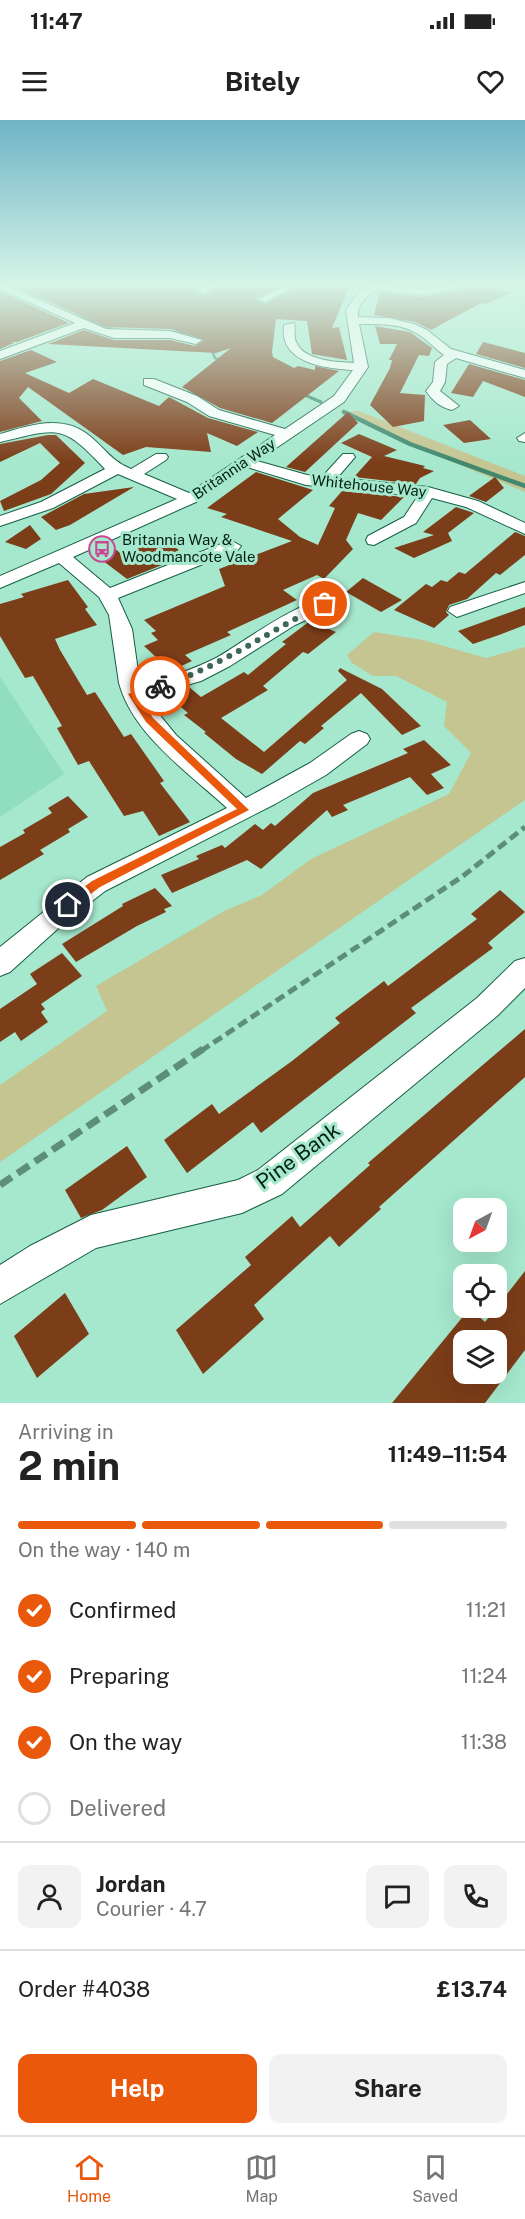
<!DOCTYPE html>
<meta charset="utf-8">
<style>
body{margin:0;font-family:"Public Sans",sans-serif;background:#f2f2f2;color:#222;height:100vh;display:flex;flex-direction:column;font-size:22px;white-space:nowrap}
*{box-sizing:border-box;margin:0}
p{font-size:20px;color:#767676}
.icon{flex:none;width:33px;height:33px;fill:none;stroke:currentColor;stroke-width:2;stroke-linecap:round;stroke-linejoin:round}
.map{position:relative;height:1283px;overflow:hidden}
.drawer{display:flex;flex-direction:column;background:#fff;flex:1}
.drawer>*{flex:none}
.needle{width:39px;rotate:221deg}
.fabs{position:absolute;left:453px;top:1078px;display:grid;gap:12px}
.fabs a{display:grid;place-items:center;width:54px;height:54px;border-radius:12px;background:#fff;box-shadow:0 6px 24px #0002;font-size:30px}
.pin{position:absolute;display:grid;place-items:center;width:51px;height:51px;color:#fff;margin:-26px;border:3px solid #fff;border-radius:50%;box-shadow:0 2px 6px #0007}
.courier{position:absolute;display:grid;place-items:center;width:60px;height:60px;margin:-30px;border:4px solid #ea580c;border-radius:50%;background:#fff;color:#222;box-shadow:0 2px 8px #0007}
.overview em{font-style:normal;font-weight:700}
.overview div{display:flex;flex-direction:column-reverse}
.overview{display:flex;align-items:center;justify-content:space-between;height:102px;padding:0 18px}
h1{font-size:39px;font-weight:700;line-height:45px}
.bar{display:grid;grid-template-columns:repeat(4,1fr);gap:9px 6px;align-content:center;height:72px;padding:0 18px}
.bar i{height:8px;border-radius:4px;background:#e0e0e0}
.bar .current{background:#ea580c}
.bar p{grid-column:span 4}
.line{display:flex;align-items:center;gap:15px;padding:0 18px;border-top:2px solid #e0e0e0}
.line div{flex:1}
.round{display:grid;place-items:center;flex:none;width:63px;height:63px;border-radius:12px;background:#f2f2f2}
ol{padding:0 18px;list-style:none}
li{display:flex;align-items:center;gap:18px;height:66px}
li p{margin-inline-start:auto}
li .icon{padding:6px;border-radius:50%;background:#ea580c;color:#fff;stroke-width:4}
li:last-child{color:#767676}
li i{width:33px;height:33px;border:3px solid #e0e0e0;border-radius:50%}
.primary-button{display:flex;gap:12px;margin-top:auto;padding:12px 18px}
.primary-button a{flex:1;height:69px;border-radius:12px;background:#ea580c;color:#fff;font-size:24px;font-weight:700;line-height:69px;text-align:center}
.primary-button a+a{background:#f2f2f2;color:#222}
.status{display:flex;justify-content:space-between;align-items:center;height:42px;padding:0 30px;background:#fff;direction:ltr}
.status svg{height:16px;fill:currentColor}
header{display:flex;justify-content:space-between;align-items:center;height:78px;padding:0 18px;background:#fff;font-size:27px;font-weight:700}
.menu{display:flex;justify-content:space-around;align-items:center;height:84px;border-top:2px solid #e0e0e0;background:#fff;font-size:16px;color:#767676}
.menu a{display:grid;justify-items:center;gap:3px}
.menu .current{color:#ea580c}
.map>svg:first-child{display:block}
.built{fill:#90ddbf}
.green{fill:#c5c592}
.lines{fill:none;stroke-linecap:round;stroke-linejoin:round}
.stream-far1{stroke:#41886e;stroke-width:3}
.stream{stroke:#41886e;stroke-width:4.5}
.building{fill:#7c3d19;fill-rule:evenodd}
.service-casing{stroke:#175e47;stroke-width:6}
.minor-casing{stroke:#175e47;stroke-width:2}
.service{stroke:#fff;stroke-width:5}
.minor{fill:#fff;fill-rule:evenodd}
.rail-far1{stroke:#5d8e7b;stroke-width:5;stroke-dasharray:10 5;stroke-linecap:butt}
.rail{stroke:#5d8e7b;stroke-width:7;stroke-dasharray:14 7;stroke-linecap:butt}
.route{fill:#ea580c}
.done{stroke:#3d6757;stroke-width:6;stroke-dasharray:0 10.8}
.labels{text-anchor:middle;stroke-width:6;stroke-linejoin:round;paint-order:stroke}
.far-street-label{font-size:15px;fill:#052117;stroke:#a5e8cd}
.far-poi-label{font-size:15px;fill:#052117;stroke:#a5e8cd;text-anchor:start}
.near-street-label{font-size:21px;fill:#052117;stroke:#a5e8cd}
</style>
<div class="status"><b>11:47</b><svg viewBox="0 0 49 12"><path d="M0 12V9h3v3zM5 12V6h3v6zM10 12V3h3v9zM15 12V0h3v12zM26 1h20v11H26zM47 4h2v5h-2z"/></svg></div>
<header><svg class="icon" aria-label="menu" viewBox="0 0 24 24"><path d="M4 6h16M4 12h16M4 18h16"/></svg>Bitely<svg class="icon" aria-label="heart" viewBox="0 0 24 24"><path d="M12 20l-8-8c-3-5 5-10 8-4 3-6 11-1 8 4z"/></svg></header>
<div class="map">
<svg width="525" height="1283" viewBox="0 0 525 1283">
<rect width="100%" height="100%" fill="#a5e8cd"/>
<path class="built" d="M0,557L64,654L0,697Z"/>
<path class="green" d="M359,291L525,356V372L373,309L344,292Z
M374,512L423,520L486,538L525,527V680L0,1042V965L107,891L96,866L224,791L262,775L311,739L449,674L471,633L444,606L447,582L396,556H373L352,543L347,535Z"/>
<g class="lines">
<path class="stream-far1" d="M4,163L25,175
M73,195L117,211
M166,212L189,213
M210,226L215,238L224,242
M300,273L321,282"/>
<path class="stream" d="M344,292L410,324L525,366"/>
</g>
<path class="building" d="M6,163H90L98,169L103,163H206L193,170L204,175L227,163H284L255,179L266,184L304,163H351L332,208L339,207L347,240L312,234L307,201L276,199L272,232L273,237L294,248L298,246L315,250V246L339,251L272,303L220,288L182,267L231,228L216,233L48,224L84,210L114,220H170L195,226L204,220L171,209L106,207Z
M470,163L512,172L486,184L481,183L431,210L415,202L374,195L380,172L423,177L461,170L463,165Z
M0,171L69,203L17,222H11L14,223L0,229Z
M375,206L410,212L432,228L429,236L419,235L400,273L425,275L424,301L393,307L370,285L390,248L392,240H389L397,224H380Z
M483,222L525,233V248L476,234Z
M31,230L57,242L25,253L69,273L93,259L159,286L169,277L208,298L258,312L237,326L207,313L211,332L146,327L123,335L28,267L19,278L42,301L0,312V241Z
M469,244L525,260V277L483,261L473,277L451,273Z
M348,292L358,303L305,352L286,347Z
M470,300L491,319L464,323L443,305Z
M359,314L397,330L384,336L425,346L423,348L434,351L420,358L416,364L354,357L372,337L341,323Z
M48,315H56L85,343L51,374L4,391L0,381L41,360L60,343L40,323L0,342V324Z
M256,352L313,370L278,399L300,417L318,425L335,388L329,386L342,371L404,377L381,400L358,393L346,420L353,429L324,459L317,455L283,470L297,480L227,512L231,515L185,535L192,541L171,551L144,526L158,520L151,513L156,511L144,500L225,466L219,449L292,421L221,397L227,394L207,388Z
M495,357L504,368L486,382L469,376Z
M134,367L70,405L56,410L41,397L84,374Z
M456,387L474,393L448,413L452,421L414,438L394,428L434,415L423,412Z
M30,405L41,419L26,429L5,422Z
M515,412L525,416V435L500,455L496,453L467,479L449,485L446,492L449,495L434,508L394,490L426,464L432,467L441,460L447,462L459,452L465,454Z
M161,418L179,430L171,434L177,439L127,459L98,437L115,429L123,435Z
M363,458L402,480L381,492L346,472Z
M68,460L88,487L85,489L97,505L55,519L60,530L87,575L95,572L124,617L131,614L164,661L160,663L190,702L159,716L143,691L124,696L89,641L78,645L57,608L62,606L33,556L25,558L0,516V484L24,477L21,474Z
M525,487V505L499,515L473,524L458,511Z
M310,501L336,512L308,534L303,532L263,566L268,570L221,598L264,632L347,560L338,551L340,548L382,569L421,606L402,615L361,573L321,606L324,608L305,624L300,621L262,654L236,639L204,613L206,612L184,595L188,593L170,578L189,567L201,577L244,552L248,555L286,524L282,522Z
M424,620L451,645L431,654L444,668L427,675L410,657L343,685L348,690L332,697L327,690L261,749L247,740L172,773L161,755L199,739L196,736L222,725L225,728L255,704L263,710L271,703L275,706L313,673L408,633L403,629Z
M68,676L88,697L68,709L70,712L40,730L44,734L0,760V727L25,713L23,710L52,693L48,688Z
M155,768L172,786L164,789L166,792L137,806L76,842L62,824L123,786L122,784Z
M500,770L525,792L488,823L493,828L411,888L416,893L261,1013L253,1002L187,1053L164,1020L212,984L219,994L292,941L340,903L335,898L384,861L388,866L477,799L471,794Z
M62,833L82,856L41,884L45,889L41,892L48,902L21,921L15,912L0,922V889L37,864L30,854Z
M525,909V957L379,1087L381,1089L339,1127L330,1116L254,1185L264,1199L203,1254L176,1210L251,1145L245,1137L292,1096L300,1107L370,1045L368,1043Z
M127,1026L147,1057L102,1090L81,1098L65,1070Z
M525,1151V1230L485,1283H392L470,1188L485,1202ZM464,1221H496V1254H464Z
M65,1173L89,1214L37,1258L14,1216Z"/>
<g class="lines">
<g class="service-casing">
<path id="service" d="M95,163L98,164"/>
</g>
<g class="minor-casing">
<path id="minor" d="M0,163L106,209L170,211L202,220L196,224L170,218H114L84,208L0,239V231L75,203L0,169Z
M211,163H225L204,173L195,171Z
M289,163H302L266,182L257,180Z
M370,163L423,169L461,164V168L423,175L377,169C367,176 357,184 358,197L389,198L414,204L427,210L451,229L525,250V258L456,238L447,244L445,262L440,271L459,286L452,290C440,287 433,281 426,271L433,262L435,242L444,235C435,229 428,220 418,214C401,203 379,204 359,204L368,247L344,282L257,341L307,355L322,357L343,334H353L355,337L337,358L428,367L478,381L525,403V414L466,387L432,378L416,403L374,425L368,424L366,420L368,416L404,397L418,376L306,365L247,347L196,382L73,437L110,468L226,422L232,421L241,426L238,430L118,478L132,509L140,565C165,558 190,551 214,539C239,526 306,474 332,480L334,484L332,488L295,505L230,546L201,561L145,577L176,615L246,678L310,643L351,614L359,611L367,614L370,619L367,624L326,655L275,684L105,771L63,804L10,852L0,856V827L87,757L227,688C189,653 133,615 119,563L109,495L99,477L59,443L0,468V456L177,379L118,354L53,388L0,406V396L41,382L105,349C62,303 59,308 0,322V314C30,305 64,293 91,317C105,329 113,342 131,349L156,334H166L168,337L166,340L144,354L189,373L275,315L209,296L187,282L144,265V259H154L197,276L219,290L285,309L334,276L353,250C324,248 279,243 284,205L294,203C296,209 293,215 296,222C304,241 337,242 354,243L346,190L358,173Z
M525,313V322L519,321L517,318Z
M525,462V473L457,497L448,491L450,487Z
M525,838V868L497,896L282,1074L242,1093L96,1128L0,1184V1145L30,1126L91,1095L238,1060L258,1050L477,878L515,841Z"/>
</g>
<use href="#service" class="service"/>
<use href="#minor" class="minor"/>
<path class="rail-far1" d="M201,931L463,756L525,707"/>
<path class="rail" d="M0,1065L203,929"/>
</g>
<linearGradient id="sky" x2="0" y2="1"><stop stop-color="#6fb4c6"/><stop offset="0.48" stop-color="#d6f5e8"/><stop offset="1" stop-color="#d6f5e8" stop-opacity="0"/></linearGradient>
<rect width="525" height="343" fill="url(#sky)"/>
<path class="route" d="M160,563L163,564V568L138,575L153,598L249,690L100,767L72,788H64V782L92,761L237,689L146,602L128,574Z"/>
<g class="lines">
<path class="done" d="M160,566C220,548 269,510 325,484"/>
</g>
<defs>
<g id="bus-ring" transform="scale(1.35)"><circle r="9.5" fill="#a5e8cd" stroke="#c84893" stroke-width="1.5"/><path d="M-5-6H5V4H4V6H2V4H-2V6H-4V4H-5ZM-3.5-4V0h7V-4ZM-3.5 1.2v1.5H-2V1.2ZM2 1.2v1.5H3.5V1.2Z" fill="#c84893"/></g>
</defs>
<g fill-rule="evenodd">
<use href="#bus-ring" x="102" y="429"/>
</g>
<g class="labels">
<g class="far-street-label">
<text transform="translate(234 349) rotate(-34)" y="5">Britannia Way</text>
<text transform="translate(369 366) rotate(6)" y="5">Whitehouse Way</text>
</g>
<g class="far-poi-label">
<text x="122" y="425">Britannia Way &amp;<tspan x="122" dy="17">Woodmancote Vale</tspan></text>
</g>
<g class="near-street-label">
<text transform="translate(298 1036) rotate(-36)" y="7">Pine Bank</text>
</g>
</g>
</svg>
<div class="fabs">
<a><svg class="needle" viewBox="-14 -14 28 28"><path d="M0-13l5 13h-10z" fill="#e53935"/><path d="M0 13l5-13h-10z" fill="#767676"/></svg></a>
<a><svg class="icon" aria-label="locate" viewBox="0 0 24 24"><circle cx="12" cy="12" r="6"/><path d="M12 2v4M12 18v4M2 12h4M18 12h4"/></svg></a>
<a><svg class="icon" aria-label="layers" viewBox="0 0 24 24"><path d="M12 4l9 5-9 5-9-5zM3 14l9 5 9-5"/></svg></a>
</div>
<div class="pin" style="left:325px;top:484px;background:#ea580c"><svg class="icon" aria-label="bag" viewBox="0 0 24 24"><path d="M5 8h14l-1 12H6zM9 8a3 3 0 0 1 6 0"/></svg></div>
<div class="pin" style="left:68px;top:785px;background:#1f2937"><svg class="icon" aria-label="home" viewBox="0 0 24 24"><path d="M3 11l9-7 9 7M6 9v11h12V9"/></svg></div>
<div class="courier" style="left:160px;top:566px"><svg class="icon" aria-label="bike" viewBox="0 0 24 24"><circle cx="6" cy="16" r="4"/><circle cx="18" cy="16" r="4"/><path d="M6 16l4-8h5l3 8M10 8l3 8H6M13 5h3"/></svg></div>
</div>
<section class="drawer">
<div class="overview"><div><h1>2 min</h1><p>Arriving in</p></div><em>11:49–11:54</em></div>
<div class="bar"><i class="current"></i><i class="current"></i><i class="current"></i><i></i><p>On the way · 140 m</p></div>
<ol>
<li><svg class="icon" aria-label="check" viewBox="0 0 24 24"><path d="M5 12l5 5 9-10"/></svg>Confirmed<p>11:21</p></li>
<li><svg class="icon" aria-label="check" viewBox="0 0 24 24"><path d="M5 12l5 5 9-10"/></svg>Preparing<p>11:24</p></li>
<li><svg class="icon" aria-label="check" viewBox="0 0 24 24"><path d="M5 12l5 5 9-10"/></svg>On the way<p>11:38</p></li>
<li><i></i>Delivered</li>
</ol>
<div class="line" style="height:108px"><a class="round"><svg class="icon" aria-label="person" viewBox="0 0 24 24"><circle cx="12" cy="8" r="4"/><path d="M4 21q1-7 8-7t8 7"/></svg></a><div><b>Jordan</b><p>Courier · 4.7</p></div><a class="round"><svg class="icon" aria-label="chat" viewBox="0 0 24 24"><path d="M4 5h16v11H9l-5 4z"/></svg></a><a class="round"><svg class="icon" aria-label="phone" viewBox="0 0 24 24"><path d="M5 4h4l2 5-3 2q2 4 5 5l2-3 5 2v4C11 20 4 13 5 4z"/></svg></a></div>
<div class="line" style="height:78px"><div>Order #4038</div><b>£13.74</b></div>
<div class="primary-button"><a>Help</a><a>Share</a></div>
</section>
<nav class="menu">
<a class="current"><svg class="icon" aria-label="home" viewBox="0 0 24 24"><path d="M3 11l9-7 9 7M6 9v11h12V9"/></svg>Home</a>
<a><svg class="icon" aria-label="map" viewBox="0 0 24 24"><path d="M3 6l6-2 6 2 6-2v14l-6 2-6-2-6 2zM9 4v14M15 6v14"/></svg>Map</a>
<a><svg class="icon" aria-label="saved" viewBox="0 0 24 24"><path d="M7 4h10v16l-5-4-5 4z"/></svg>Saved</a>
</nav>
